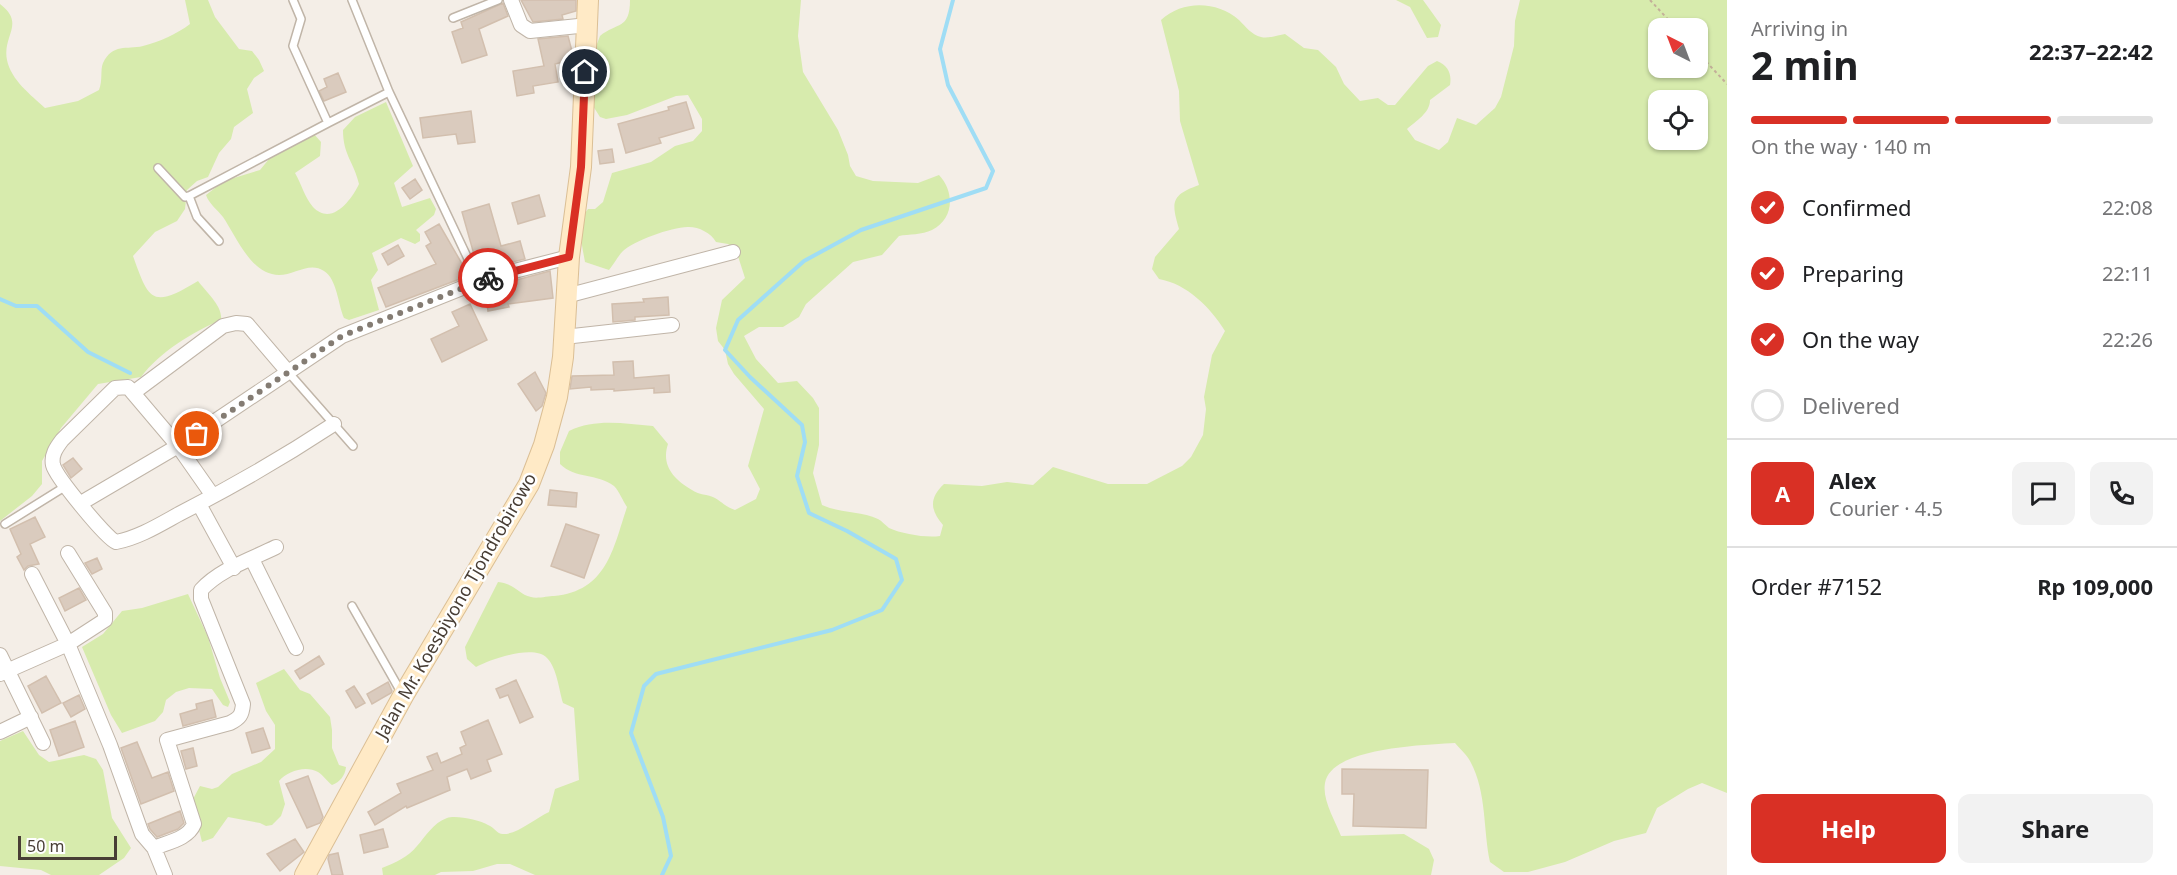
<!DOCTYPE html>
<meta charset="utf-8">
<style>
body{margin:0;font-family:"Noto Sans",sans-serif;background:#f2f2f2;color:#202124;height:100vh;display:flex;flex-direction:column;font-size:22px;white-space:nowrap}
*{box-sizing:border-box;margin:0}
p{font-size:20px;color:#757577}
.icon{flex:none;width:33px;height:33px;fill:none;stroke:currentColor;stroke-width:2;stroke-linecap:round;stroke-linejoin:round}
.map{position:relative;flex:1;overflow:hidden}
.sheet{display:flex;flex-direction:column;background:#fff;width:450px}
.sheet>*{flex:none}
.needle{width:39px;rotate:318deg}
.controls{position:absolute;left:1648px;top:18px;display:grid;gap:12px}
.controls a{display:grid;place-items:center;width:60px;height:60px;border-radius:12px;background:#fff;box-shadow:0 2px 4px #0004;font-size:30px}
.scale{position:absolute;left:18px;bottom:15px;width:99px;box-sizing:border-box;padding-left:6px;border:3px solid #483e35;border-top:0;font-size:16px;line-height:21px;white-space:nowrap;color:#483e35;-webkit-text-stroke:4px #fff;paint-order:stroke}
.pin{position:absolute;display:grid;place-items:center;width:51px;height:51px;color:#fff;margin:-26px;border:3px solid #fff;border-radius:50%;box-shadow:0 2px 6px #0007}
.courier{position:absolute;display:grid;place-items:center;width:60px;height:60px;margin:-30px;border:4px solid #d93025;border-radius:50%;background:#fff;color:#222;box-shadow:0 2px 8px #0007}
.overview em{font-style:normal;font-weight:700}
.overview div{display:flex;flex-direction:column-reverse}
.overview{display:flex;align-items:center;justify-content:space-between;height:102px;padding:0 24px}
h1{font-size:39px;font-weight:700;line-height:45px}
.bar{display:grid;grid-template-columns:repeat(4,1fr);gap:9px 6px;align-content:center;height:72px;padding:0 24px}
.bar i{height:8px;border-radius:4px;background:#e0e0e0}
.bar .on{background:#d93025}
.bar p{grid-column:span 4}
.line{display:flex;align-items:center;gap:15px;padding:0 24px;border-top:2px solid #e0e0e0}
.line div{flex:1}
.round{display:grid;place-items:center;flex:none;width:63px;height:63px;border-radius:12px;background:#f2f2f2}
ol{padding:0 24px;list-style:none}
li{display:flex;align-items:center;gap:18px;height:66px}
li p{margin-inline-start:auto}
li .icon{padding:6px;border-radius:50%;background:#d93025;color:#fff;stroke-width:4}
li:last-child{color:#757577}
li i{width:33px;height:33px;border:3px solid #e0e0e0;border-radius:50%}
.primary-button{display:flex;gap:12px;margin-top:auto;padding:12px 24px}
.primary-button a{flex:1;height:69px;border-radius:12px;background:#d93025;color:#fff;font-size:24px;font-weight:700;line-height:69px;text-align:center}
.primary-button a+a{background:#f2f2f2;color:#202124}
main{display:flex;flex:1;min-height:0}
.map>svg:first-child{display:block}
.green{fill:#d7ebad;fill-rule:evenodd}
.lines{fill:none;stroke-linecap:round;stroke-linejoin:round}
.stream{stroke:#9fddf5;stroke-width:4}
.building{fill:#dacbbe;stroke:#d2bfae;stroke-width:1.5}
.lane-casing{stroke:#c0b5a8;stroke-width:10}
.street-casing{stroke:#c0b5a8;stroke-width:16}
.secondary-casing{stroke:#dbbf95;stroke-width:22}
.path{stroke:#c3af99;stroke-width:2;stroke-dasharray:3 3;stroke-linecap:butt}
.lane{stroke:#fff;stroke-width:7}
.street{stroke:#fff;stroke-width:14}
.secondary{stroke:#ffeac6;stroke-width:20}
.done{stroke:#847c73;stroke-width:6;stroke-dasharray:0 10.8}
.route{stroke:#d93025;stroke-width:8}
.labels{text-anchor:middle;stroke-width:5;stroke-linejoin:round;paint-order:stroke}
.street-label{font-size:18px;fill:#483e35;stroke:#fff}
</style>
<main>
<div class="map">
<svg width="1727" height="875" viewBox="0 0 1727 875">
<rect width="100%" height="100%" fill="#f4eee7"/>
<path class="green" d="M185,0H208L215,17L239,49L252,51L259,60L264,71L254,78L247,89L253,113L234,127L231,139L219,153L208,177L197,181L187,190L185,209L177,221L155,232L133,256C149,301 152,309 198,281C206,292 223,306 221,320C191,333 161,351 141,377L98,384L61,428L42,461V484L32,496L0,521V4C26,24 2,35 7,60C11,80 31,95 45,108L78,101L99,90C103,80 100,70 103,63C113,43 126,50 143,46C159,42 177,34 190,24Z
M630,0H801L798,36L803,72L838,130L848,155L850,166L856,176L873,181L918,183L939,175C955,192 954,219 932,230C922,235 909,234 899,236L882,255L853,262L806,304L799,317L783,327H759L744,336L756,359L778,383L797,381L813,398L819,408V445L813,473L822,505C839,513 861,511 878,519C882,521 885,525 889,528C902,534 926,538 940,536L943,525C930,510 929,498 944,484L982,486L1007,482L1033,485L1053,467L1108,484H1147L1182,466L1191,457L1203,435L1206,409L1204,397L1212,355L1225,331C1210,307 1187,284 1159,279L1152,269L1155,257L1179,229C1171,202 1171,195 1199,185L1180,121L1179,91L1161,20C1183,0 1217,1 1239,20C1246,27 1252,35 1261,37C1268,39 1278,35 1285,34L1304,48L1318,50L1336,67L1344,84L1360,101L1378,98L1388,105H1395L1428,66L1437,61C1448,65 1452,74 1450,85L1430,100C1430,113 1416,121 1407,129L1415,140L1439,150L1448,142L1457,118L1476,125L1495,108L1501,97L1514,46L1515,21L1520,0H1727V793L1702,783L1688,789L1657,808L1646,833L1614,841L1565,862L1528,872H1504L1490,862C1483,829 1487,792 1470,761C1467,755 1460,749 1455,743C1426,745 1331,747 1325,783C1322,800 1335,820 1341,836L1404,834L1429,849L1434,860L1431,875H535L510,864H497L473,871L441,872L435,875H383L382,868C395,863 408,857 417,846C426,836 433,823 447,818C456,815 480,820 488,825C494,827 497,834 503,834C516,835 536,818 549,812L555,789L579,780L574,708L563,703C559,690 557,668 547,658C534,644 491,659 476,667L467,659L465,647L498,582C516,584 518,594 531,597C537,599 548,596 554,596C607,591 613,549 627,507C623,501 619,491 614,486C597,473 575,479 560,464V452L569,431C596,418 625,424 653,426L668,444C661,465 673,479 692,490C698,495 708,494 715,498C722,502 726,507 735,510L756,499L760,489L748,466L764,409L734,374L728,364L725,350L718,341L716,328L722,300L745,278L736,250L728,244L716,242C711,233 699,227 689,227C674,226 633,241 623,251C618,256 614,264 609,270L585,262C582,245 576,223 588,209H595L603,202L612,173L651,162L675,146L693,141L702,131V119L688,95L676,96L627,115L606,119L600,117L593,106L596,82L595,49L600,36C617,22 630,30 630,0ZM1659,28H1698V68H1659ZM1659,100H1698V140H1659Z
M1396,0H1423L1441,25L1438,37L1427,38L1410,7Z
M386,102L413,166L394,183L402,207L430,198L436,209L434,215L416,230L420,234V241L415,244L401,238L372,253L378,270L371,280L379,310L349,320L344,318C338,304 337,279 324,271C310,261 294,275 279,275C251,275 236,236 223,217C217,209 209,204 206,195L224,181L260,170L283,142L313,133L321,142L320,156L295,173C301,183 305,198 313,207C332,227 352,199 359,184C354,162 343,155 343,130L355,117Z
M188,594L208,637L220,678L230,702L228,707L223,705L212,689L189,688L176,692L166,700L163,712L155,721L122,733L111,715L82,647L103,634L122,611L142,608Z
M284,669L300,690L310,694L330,717L332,730V748L339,765L346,767C345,776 340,782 332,785C327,781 323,775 318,772C306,765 287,771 279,781L285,804L281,816L272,825L266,826L260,823L228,817L213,838L202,842L192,801L200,786L212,789L218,787L232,774L261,762L275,749V725L266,711L256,683Z
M23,731L39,755L49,762L84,755L96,759L103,770L112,818L131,848L124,858L99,875H51L41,870L0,866V741Z"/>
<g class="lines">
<path class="stream" d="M0,299L16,306H37L88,352L130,373
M662,875L671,856L663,817L631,733L644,686L656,674L832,630L882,610L902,580L896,559L847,531L809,513L797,476L805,442L802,425L750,377L725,350L738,320L804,261L861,230L986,188L993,171L948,85L940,49L953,0"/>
</g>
<path class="building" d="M521,0H576V11L562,15L563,19L533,22Z
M503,3L508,16L479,29L487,55L462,63L452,32L463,28L461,22Z
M568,36L574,59L555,64L558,82L533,86L534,93L517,96L513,71L544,66L538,39Z
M338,73L346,92L324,101L319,91L327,87L324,79Z
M686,102L694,128L659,138L661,143L626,153L618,124L669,110L668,107Z
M471,111L475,142L458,144L456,134L423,138L420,118Z
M612,149L614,162L600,164L598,151Z
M415,179L422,190L410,199L402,188Z
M539,195L545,216L518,224L512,203Z
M489,204L501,246L520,241L525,259L508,263L507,257L477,265L462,212Z
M439,224L465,269L462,270L465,277L386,307L378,288L436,264L426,246L431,243L425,232Z
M398,245L404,256L388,265L382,254Z
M550,271L553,298L508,304L509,307L488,311L485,290L515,285L513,281Z
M668,297L669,315L635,317V320L613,322L612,304L644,302L643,299Z
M470,304L487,340L442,362L431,339L459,326L452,312Z
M633,361L634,378L669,375L670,392L654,393V388L614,391V389L591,390V387L570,389L572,376L614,375L613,362Z
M535,372L546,393L542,406L536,411L518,384Z
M73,458L82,469L71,478L63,465Z
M550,490L577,493L576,507L548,505Z
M35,517L45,537L30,544L39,564L28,566L24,570L17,557L21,554L10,529Z
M566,524L599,535L584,578L551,566Z
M97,558L102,569L92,574L85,563Z
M79,588L86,600L65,611L59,598Z
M319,656L324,664L300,679L295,671Z
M46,676L61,703L42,713L28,686Z
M516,680L533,717L520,723L508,695L500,698L496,689Z
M388,682L392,691L391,693L372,704L367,694Z
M354,686L365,703L356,708L346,691Z
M79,695L85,709L71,717L63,703Z
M212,700L216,717L183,726L180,714L197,709L196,704Z
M488,720L502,754L487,760L491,771L471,779L467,769L447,777L450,790L407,808L406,806L375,825L368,812L401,793L397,784L433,770L427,757L437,753L441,763L462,754L460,748L466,745L461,732Z
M75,721L84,747L59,756L50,730Z
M263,728L270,748L252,753L246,733Z
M137,742L152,778L168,772L174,791L141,804L121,748Z
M193,748L197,766L186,769L181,751Z
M1342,769L1428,770L1426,828L1353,826L1354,794H1342Z
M308,776L323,817L320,823L307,828L286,784Z
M180,811L184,823L178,829L157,837L150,829L148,824Z
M383,829L388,847L364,853L360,835Z
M295,839L304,852L280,871L267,854Z
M338,853L343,875H332L328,859L329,855Z"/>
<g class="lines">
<g class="lane-casing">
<path id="lane" d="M293,0L301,19L293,46L328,123L389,92
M352,0L389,92L479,282
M453,18L498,0
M158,168L185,197L189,196L328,123
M189,196L197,217L219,241
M288,372L353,446
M5,524L66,486
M352,606L401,692"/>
</g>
<g class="street-casing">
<path id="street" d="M511,0L521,25L530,31L588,25
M566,296L733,252
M564,337L672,325
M133,393L223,326L236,323L247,324L288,372
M213,496L178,446L128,387L115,388L62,440C56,448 51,455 53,465C56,477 106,538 116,542C138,538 159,525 179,514C232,487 284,457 334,424
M81,503L178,446L342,336L487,278L569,257
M199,504L234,568
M252,559L296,648
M32,574L68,644L110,745L142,834L154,848L165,875
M0,655L43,743
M0,674L68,644L105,620V613L68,553
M0,732L31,717
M154,848C168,842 188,839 194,824L167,740L230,723C240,718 242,715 243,704L201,599V590C220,569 252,559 276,547"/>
</g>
<g class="secondary-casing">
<path id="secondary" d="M305,875L403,696L529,484L544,445L557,397L563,357L569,257L581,167L588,0"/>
</g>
<path class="path" d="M1650,0L1676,28
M1698,53L1727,84"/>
<use href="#lane" class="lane"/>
<use href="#street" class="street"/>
<use href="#secondary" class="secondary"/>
</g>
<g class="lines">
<path class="done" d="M197,434L342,336L488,278"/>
<path class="route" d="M488,278L569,257L581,167L585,72"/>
</g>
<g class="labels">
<g class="street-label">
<text transform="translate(456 606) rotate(-60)" y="6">Jalan Mr. Koesbiyono Tjondrobirowo</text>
</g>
</g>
</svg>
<div class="controls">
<a><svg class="needle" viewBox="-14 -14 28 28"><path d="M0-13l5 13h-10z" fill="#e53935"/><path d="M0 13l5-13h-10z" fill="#757577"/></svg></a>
<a><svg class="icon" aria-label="locate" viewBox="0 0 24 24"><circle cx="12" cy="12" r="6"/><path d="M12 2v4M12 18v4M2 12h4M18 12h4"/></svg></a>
</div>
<div class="scale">50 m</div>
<div class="pin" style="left:197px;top:434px;background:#ea580c"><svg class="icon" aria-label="bag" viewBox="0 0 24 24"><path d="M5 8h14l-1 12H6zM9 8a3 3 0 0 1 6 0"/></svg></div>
<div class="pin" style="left:585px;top:72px;background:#1f2937"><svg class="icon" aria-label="home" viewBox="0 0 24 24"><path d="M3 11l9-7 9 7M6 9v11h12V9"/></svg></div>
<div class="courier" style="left:488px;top:278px"><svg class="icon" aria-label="bike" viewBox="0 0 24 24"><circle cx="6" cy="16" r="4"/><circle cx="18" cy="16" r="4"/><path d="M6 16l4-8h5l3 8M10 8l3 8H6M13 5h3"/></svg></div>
</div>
<section class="sheet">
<div class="overview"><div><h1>2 min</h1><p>Arriving in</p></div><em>22:37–22:42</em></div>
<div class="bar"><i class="on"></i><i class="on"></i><i class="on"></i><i></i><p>On the way · 140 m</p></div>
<ol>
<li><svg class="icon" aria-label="check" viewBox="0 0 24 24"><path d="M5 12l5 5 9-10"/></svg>Confirmed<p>22:08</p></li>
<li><svg class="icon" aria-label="check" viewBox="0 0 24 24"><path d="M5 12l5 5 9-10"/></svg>Preparing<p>22:11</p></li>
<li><svg class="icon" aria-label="check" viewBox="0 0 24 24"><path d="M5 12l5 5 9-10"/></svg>On the way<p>22:26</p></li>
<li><i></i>Delivered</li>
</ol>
<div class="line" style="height:108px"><b class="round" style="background:#d93025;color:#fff">A</b><div><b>Alex</b><p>Courier · 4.5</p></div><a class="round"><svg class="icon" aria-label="chat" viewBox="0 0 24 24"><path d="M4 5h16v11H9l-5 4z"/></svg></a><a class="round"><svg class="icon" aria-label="phone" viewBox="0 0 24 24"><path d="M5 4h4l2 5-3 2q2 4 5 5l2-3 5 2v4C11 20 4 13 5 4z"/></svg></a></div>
<div class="line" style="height:78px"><div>Order #7152</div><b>Rp 109,000</b></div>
<div class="primary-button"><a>Help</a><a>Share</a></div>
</section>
</main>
